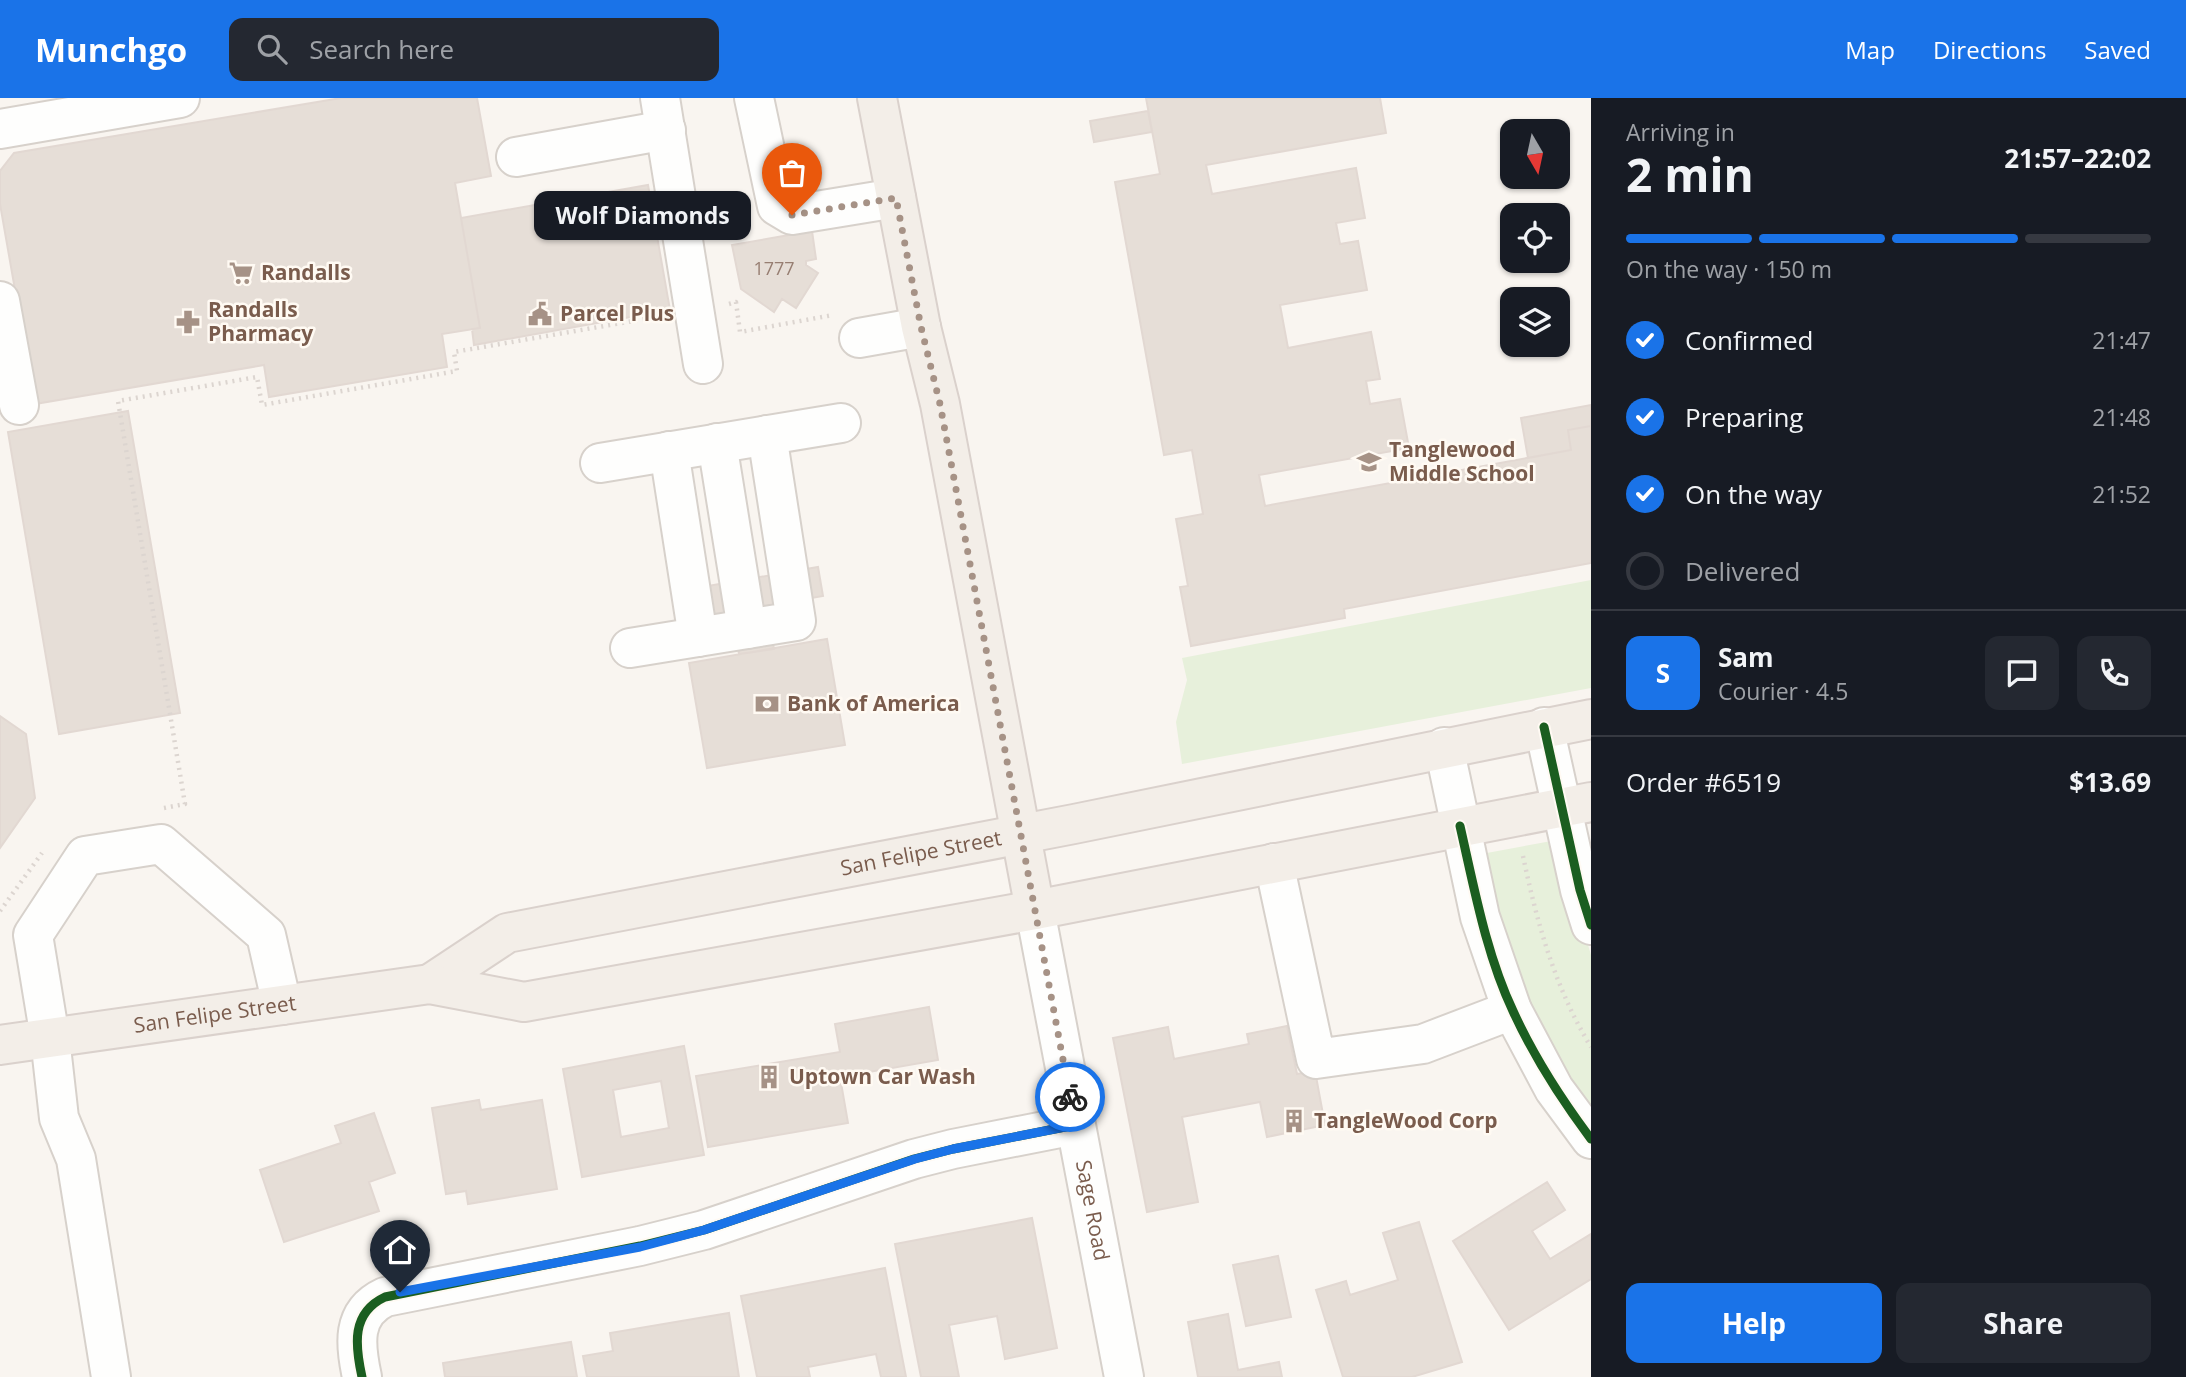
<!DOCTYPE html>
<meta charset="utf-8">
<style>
body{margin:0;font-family:"Open Sans",sans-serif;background:#242831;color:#f1f3f6;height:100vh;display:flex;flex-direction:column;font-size:26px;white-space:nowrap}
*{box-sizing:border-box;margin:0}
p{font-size:23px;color:#9ea1a6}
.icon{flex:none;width:38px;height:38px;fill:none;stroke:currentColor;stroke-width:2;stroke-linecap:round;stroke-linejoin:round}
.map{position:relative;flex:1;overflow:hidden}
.details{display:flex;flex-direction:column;background:#171b24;width:595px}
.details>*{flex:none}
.needle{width:46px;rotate:171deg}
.fabs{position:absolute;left:1500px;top:21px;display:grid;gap:14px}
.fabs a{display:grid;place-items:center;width:70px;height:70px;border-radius:14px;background:#171b24;box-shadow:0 2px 5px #0004;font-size:35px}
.pin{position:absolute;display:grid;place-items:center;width:60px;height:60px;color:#fff;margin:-72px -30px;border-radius:50% 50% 50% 0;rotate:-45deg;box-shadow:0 0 7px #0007}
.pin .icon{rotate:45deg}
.courier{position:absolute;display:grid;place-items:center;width:70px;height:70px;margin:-35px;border:5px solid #1a73e8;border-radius:50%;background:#fff;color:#222;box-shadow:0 2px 9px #0007}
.bubble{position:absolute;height:49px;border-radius:14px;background:#171b24;box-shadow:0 2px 5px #0004;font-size:23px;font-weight:700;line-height:49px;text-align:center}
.summary em{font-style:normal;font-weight:700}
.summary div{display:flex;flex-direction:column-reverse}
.summary{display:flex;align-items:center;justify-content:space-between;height:119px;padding:0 35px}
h1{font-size:46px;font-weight:700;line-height:52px}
.bar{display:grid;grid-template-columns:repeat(4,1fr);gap:10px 7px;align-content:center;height:84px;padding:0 35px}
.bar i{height:9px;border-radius:5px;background:#363941}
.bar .selected{background:#1a73e8}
.bar p{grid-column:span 4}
.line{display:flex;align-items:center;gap:18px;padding:0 35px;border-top:2px solid #363941}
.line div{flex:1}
.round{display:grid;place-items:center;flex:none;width:74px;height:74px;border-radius:14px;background:#242831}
ol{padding:0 35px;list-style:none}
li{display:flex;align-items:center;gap:21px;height:77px}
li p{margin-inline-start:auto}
li .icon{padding:7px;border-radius:50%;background:#1a73e8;color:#fff;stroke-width:4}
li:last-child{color:#9ea1a6}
li i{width:38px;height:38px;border:4px solid #363941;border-radius:50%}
.action{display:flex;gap:14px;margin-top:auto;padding:14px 35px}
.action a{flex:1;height:80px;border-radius:14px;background:#1a73e8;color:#fff;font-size:28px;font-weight:700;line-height:80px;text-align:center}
.action a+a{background:#242831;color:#f1f3f6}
header{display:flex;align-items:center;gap:42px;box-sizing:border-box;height:98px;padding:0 35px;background:#1a73e8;color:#fff}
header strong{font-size:33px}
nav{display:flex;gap:38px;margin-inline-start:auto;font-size:24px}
.search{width:490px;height:63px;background:#242831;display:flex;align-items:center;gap:18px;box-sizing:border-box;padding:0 24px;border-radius:14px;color:#9ea1a6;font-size:26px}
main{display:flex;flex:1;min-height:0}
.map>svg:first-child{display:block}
.green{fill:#e7f0db}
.building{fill:#e6ded7;stroke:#e2d8d2;stroke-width:2;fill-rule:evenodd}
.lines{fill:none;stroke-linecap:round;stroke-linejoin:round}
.minor-casing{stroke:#d7d1cb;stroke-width:42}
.major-casing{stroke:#dad1cc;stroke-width:42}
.path{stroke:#dcd5d0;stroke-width:4.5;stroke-dasharray:2 5;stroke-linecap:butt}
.minor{stroke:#fefefd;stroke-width:38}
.major{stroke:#f3eee8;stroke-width:38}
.cycleway-casing{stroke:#fffaf3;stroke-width:13}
.cycleway{stroke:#1b5e20;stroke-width:9}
.done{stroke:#a69286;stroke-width:7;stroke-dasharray:0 12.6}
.route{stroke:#1a73e8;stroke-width:9}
.labels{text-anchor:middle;stroke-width:5;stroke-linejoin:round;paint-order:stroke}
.number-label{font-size:18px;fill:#977e72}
.poi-label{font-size:21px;font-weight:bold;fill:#7a5c4d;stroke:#fffaf3;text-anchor:start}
.street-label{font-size:21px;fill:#7a5c4d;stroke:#fffaf3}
</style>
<header>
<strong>Munchgo</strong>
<div class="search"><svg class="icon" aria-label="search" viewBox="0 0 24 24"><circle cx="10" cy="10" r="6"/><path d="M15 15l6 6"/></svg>Search here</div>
<nav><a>Map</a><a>Directions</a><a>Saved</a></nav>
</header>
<main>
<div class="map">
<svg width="1591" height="1279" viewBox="0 0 1591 1279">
<rect width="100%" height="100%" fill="#f9f5f0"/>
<path class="green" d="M1591,482V590L1182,666L1176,624L1187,582L1182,560Z
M1557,742L1591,857V1022L1518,903L1476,757Z"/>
<path class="building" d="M341,0H477L491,78L455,85L480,230L442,236L447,269L269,299L264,267L35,306L0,106V73L14,55Z
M1146,0H1380L1386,35L1206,67L1212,96L1356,70L1365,120L1336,125L1340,146L1358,143L1367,192L1280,207L1288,250L1371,234L1380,281L1366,283L1370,306L1400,301L1409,350L1259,377L1265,408L1571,352L1568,332L1591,328V465L1344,511L1345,520L1191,548L1180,489L1188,488L1176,421L1203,416L1192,352L1164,357L1115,84L1160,76Z
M1148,13L1152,34L1094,44L1090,23Z
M648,87L670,212L474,247L472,231L480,230L461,120Z
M812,133L816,161L806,163V167L818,175L796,210L782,201L774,214L741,191L732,147Z
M1591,307V328L1568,332L1571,352L1528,360L1521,320Z
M128,313L180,615L59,636L8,334Z
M818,469L823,498L766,508L774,551L739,556L732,514L678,523L673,494Z
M827,541L845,647L707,670L689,565Z
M0,618L26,636L35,700L0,750Z
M929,909L938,962L840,979L848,1025L708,1049L696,978L840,954L835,926Z
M1287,928L1297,976L1315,973L1325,1027L1267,1039L1260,1004L1182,1019L1198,1104L1147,1114L1113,940L1168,929L1174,961L1249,946L1247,936Z
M684,948L704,1057L582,1079L563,971ZM661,983L669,1030L621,1039L613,992Z
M479,1002L481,1012L542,1002L557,1091L468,1106L466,1093L446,1096L432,1010Z
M374,1015L395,1075L369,1084L379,1113L284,1144L260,1072L341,1045L335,1028Z
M1547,1084L1565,1112L1532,1133L1550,1161L1591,1136V1181L1509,1232L1453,1143Z
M1032,1120L1057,1250L1005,1261L997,1218L949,1227L959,1279H921L895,1146Z
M1419,1124L1462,1264L1412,1279H1343L1316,1192L1346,1183L1350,1197L1398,1182L1383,1135Z
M1278,1158L1291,1219L1246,1228L1233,1167Z
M885,1170L906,1279H881L876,1256L808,1269L810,1279H757L741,1198Z
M729,1215L739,1279H587L583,1258L613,1253L610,1235Z
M1228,1216L1238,1272L1279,1264L1282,1279H1198L1188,1224Z
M571,1244L577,1279H445L443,1265Z"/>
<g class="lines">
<g class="minor-casing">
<g id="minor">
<path d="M660,0L703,266"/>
<path d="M754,0L777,108L792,117L896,100"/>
<path d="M0,31L180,0"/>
<path d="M516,59L666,32"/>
<path d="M0,203L19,307"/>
<path d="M859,240L921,229"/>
<path d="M717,345L747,531"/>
<path d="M669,353L698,539"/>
<path d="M600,365L841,325"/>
<path d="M630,550L796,523L767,337"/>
<path d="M1544,629L1580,792L1591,827"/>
<path d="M1444,649L1480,819L1512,912L1554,991L1591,1041"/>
<path d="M1274,765L1316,961L1423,946L1512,912"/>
<path id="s1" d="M1035,812L1124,1279"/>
<path d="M111,1279L76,1061L59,1020L50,940L33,837L85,758L161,746L266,837L282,907"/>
<path d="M362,1279C355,1247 351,1215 385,1199L640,1148L704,1132L914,1061L953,1051L1075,1027"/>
</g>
</g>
<g class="major-casing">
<g id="major">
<path d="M877,0L921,229L940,306L1035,812"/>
<path id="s2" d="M430,886L507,835L1074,726L1591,621"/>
<path id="s3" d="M0,947L430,886L524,904L1035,812L1591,704"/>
</g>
</g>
<path class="path" d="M729,206L736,204L740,234L833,217
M164,710L185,706L118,303L257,279L262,307L457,273L454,254L662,218
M1523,758C1537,825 1555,890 1591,949
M0,813L42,755"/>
<use href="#minor" class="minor"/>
<use href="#major" class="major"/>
<g class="cycleway-casing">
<path id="cycleway" d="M1544,629L1580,792L1591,827
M1460,728C1474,789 1486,856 1513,913C1534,959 1561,1001 1591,1041
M362,1279C355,1247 351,1215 385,1199L640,1148L704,1132L914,1061L953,1051L1075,1027"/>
</g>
<use href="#cycleway" class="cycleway"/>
</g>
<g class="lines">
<path class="done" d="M792,117L896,100L921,229L940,306L1070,999"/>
<path class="route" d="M400,1194L640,1149L704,1132L915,1061L953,1051L1075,1027L1070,999"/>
</g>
<defs>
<g id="supermarket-bare" transform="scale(1.89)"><path d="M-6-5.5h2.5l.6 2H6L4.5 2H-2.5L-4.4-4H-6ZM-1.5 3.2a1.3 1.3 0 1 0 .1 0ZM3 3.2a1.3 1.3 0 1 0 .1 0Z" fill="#a69286" stroke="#fffaf3" stroke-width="2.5" paint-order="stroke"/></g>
<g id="civic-bare" transform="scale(1.89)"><path d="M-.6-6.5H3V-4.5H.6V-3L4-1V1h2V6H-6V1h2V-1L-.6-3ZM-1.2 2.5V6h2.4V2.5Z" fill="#a69286" stroke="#fffaf3" stroke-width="2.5" paint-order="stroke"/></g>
<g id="pharmacy-bare" transform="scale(1.89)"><path d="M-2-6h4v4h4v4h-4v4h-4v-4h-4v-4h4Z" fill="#a69286" stroke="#fffaf3" stroke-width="2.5" paint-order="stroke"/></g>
<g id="school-bare" transform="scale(1.89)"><path d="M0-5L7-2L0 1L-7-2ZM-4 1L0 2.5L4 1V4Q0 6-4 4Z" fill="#a69286" stroke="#fffaf3" stroke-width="2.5" paint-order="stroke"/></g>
<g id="bank-bare" transform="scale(1.89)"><path d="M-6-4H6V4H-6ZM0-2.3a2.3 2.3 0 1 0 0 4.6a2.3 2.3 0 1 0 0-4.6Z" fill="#a69286" stroke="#fffaf3" stroke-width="2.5" paint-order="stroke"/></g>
<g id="building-bare" transform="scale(1.89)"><path d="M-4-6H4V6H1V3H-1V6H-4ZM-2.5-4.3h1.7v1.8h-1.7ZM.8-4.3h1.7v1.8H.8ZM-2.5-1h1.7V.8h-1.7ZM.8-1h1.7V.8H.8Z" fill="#a69286" stroke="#fffaf3" stroke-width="2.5" paint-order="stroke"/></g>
</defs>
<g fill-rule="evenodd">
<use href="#supermarket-bare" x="241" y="175"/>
<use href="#civic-bare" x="540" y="216"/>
<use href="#pharmacy-bare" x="188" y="224"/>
<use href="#school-bare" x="1369" y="364"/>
<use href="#bank-bare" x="767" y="606"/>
<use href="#building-bare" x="769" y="979"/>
<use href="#building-bare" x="1294" y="1023"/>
</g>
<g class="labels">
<g class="number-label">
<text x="774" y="177">1777</text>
</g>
<g class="poi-label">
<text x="261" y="182">Randalls</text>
<text x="208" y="219">Randalls<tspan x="208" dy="24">Pharmacy</tspan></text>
<text x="560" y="223">Parcel Plus</text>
<text x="1389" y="359">Tanglewood<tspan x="1389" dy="24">Middle School</tspan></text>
<text x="787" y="613">Bank of America</text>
<text x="789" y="986">Uptown Car Wash</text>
<text x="1314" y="1030">TangleWood Corp</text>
</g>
<g class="street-label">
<text dy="7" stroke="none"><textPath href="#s2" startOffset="514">San Felipe Street</textPath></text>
<text dy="7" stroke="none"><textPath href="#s3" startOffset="217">San Felipe Street</textPath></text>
<text dy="7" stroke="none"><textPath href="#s1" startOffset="306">Sage Road</textPath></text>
</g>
</g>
</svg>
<div class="fabs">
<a><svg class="needle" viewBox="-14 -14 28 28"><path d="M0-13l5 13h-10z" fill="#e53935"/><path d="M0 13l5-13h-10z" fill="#9ea1a6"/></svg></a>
<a><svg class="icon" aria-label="locate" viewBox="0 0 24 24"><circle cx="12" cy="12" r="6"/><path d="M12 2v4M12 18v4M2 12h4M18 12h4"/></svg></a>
<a><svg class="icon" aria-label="layers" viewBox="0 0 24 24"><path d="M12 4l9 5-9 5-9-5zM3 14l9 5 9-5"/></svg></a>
</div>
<div class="pin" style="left:792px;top:117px;background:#ea580c"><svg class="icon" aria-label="bag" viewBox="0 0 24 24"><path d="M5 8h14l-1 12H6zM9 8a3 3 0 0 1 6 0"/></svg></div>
<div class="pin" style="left:400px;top:1194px;background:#1f2937"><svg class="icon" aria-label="home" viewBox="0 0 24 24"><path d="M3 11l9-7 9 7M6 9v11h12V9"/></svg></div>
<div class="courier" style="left:1070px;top:999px"><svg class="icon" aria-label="bike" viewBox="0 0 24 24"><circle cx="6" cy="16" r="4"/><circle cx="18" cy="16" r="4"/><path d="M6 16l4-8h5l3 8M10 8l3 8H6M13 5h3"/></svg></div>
<div class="bubble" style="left:534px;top:93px;width:217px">Wolf Diamonds</div>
</div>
<section class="details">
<div class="summary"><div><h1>2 min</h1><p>Arriving in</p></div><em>21:57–22:02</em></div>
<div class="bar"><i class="selected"></i><i class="selected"></i><i class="selected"></i><i></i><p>On the way · 150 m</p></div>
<ol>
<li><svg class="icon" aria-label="check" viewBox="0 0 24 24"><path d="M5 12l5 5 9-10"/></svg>Confirmed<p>21:47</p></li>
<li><svg class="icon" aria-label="check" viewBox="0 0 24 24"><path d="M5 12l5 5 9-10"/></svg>Preparing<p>21:48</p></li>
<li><svg class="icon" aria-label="check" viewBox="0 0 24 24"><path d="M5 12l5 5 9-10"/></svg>On the way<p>21:52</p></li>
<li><i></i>Delivered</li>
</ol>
<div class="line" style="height:126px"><b class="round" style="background:#1a73e8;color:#fff">S</b><div><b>Sam</b><p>Courier · 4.5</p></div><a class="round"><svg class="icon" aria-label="chat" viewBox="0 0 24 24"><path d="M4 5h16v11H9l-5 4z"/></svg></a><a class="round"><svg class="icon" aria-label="phone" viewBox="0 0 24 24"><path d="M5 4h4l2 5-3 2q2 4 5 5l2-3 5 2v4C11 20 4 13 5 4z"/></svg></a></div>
<div class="line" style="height:91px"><div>Order #6519</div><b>$13.69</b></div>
<div class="action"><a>Help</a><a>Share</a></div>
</section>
</main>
